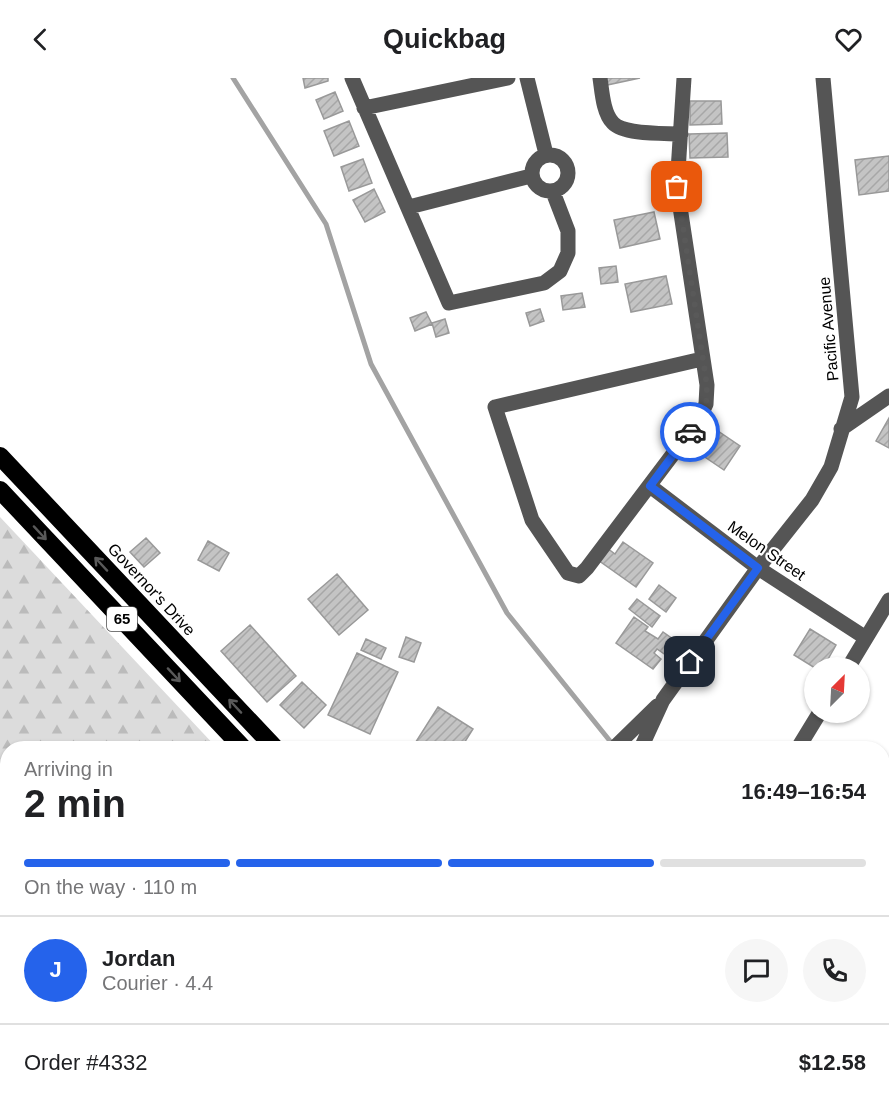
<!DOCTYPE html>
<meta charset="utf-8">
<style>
body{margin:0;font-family:Helvetica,sans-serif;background:#f6f6f6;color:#202124;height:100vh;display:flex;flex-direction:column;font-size:22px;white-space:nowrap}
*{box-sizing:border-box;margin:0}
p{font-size:20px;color:#757577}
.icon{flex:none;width:33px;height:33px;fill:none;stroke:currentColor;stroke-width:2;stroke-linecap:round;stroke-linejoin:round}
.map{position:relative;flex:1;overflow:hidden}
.details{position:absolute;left:0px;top:663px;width:890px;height:372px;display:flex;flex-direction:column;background:#fff;border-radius:24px 24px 0 0;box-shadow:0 2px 4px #0004}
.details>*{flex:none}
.needle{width:39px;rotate:24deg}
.tools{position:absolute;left:804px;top:579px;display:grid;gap:12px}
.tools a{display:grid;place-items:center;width:66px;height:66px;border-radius:50%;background:#fff;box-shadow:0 2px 4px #0004;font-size:30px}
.pin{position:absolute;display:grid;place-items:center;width:51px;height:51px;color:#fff;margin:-26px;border-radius:12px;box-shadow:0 3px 9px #0006}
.courier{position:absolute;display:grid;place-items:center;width:60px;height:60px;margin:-30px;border:4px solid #2563eb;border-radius:50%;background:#fff;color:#222;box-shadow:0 2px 8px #0007}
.summary em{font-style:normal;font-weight:700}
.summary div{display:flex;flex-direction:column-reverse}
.summary{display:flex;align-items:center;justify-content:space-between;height:102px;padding:0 24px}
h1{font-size:39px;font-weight:700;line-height:45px}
.bar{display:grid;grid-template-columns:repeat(4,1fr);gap:9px 6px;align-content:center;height:72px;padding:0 24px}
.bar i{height:8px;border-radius:4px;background:#e0e0e0}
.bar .on{background:#2563eb}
.bar p{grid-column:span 4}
.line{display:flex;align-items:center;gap:15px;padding:0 24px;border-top:2px solid #e0e0e0}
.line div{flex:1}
.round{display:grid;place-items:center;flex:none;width:63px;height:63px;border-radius:32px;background:#f6f6f6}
header{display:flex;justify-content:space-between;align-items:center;height:78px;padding:0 24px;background:#fff;font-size:27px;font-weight:700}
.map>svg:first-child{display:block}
.forest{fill:url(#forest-firs)}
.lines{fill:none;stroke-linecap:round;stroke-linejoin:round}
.stream{stroke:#a3a3a3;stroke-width:5}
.building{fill:url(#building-hatch);stroke:#999;stroke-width:1.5}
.minor{stroke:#555;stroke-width:15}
.highway{stroke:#000;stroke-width:18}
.oneway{stroke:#595959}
.done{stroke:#595959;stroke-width:6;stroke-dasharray:0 10.8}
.route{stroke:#2563eb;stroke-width:8}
.labels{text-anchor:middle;stroke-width:4.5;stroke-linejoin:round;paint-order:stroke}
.shield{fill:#fff;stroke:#4c4c4c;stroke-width:1.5}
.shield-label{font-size:15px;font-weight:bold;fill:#000}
.street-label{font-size:16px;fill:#000;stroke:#fff}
</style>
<header><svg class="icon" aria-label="back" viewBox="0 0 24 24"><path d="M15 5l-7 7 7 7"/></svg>Quickbag<svg class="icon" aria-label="heart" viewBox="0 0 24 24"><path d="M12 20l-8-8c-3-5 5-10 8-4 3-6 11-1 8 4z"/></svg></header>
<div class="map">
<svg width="889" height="1035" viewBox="0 0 889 1035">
<defs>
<pattern id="forest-firs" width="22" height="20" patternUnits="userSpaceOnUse" patternTransform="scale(1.5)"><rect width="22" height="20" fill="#dcdcdc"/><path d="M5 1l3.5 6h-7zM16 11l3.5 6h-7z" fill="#bbb"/></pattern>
<pattern id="building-hatch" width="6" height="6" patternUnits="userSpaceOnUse" patternTransform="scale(1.5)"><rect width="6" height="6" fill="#c4c4c4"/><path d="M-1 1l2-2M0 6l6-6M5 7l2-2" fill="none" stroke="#a7a7a7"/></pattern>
</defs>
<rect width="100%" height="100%" fill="#fff"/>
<path class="forest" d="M0,439L217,670H8V1028H162L167,1035H0Z"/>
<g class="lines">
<path class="stream" d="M233,0L326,146L371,286L507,535L610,663
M709,1028L711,1035"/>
</g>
<path class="building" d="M303,0H328V3L305,10Z
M605,0H640L607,7Z
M335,14L343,33L324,41L316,22Z
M690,23H721L722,46L690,47Z
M349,43L359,68L334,78L324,53Z
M727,55L728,79L690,80L689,56Z
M889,78V113L859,117L855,82Z
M363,81L372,105L349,113L341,89Z
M374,111L385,134L365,144L353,122Z
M654,134L660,161L620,170L614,142Z
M616,188L618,204L601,206L599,190Z
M666,198L672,226L631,234L625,206Z
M582,215L585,229L563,232L561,218Z
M540,231L544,243L530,248L526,235Z
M426,234L432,246L415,253L410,240Z
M445,241L449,255L436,259L432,245Z
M889,340V370L876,363Z
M706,349L710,352L712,349L740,368L724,392L696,373L703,362L699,359Z
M146,460L160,475L144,489L130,474Z
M208,463L229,475L219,493L198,482Z
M623,464L653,485L636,509L598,482L607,470L615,476Z
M337,496L368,532L339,557L308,521Z
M659,507L676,520L666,534L649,521Z
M637,521L660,538L652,549L629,531Z
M634,539L648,549L645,553L658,561L663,554L680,566L670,580L657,571L654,575L661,581L653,591L616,565Z
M250,547L296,598L267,624L221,573Z
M810,551L836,567L823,590H815L794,577Z
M406,559L421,565L414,584L399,579Z
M366,561L386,570L381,581L361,572Z
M357,575L398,594L370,656L328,637Z
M302,604L326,627L304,650L280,627Z
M438,629L473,651L461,670H412Z
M889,753V786L882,782V765Z
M175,1028H195L198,1032L194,1035H176L172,1030Z
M242,1028H265L255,1035H247Z
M310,1028H324L316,1034Z
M338,1028H351L358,1035H330Z
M534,1028H547L550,1031L546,1035H527Z
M560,1028L567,1035H553Z
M674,1028H683L692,1035H667Z
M806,1028H832L828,1035Z"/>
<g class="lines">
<path class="minor" d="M352,0L449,225L544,205L560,193L568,175V153L553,114
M527,0L546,76
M600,0C602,13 603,35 613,45C624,57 665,55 681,56
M684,0L677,109L707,307L706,326L698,343L587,490L579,498L568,495L532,442L495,329L702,281
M364,30L508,0
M532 95a18 18 0 1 1 36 0a18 18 0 1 1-36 0Z
M409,129L531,98
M841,351L889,318
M650,408L758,490L866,560
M848,590L889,522
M614,670L657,628
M641,670L663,622L758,490L812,422L831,389L852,319L823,0
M798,670L820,634
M882,732L889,720
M882,852L889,860
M882,1027L889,1012
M218,1028L224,1035
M373,1028L380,1035
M450,1035L458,1028
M503,1035L509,1028"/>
<path class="highway" d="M0,378L275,670
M0,412L243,670
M580,1028L587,1035
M610,1028L617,1035"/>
</g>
<defs><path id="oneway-shaft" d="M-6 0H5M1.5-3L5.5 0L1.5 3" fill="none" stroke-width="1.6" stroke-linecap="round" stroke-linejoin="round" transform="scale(1.5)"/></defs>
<g class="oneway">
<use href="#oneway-shaft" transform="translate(40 455) rotate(47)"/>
<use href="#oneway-shaft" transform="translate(101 486) rotate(-133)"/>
<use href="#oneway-shaft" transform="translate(174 597) rotate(47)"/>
<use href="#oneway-shaft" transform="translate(235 628) rotate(-133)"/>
</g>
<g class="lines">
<path class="done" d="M677,109L707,308L706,326L690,354"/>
<path class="route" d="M690,584L758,490L650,408L690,354"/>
</g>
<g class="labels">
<rect class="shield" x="107" y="529" width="30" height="24" rx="4.5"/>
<g class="shield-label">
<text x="122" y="546">65</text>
</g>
<g class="street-label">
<text transform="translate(828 251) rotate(-95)" y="6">Pacific Avenue</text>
<text transform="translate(767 472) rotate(35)" y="6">Melon Street</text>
<text transform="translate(152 511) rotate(47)" y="6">Governor's Drive</text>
</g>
</g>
</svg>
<div class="tools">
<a><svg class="needle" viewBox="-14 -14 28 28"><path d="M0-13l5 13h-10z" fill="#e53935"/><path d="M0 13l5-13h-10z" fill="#757577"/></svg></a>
</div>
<div class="pin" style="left:677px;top:109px;background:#ea580c"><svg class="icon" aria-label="bag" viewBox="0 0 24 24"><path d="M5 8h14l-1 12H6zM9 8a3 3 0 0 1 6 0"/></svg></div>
<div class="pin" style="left:690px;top:584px;background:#1f2937"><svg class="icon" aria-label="home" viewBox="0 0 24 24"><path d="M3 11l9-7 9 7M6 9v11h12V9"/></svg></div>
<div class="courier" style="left:690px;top:354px"><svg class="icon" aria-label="car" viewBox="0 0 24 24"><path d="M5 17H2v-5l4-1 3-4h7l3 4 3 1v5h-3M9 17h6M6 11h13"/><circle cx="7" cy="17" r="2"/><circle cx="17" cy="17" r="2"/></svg></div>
<section class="details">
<div class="summary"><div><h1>2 min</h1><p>Arriving in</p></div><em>16:49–16:54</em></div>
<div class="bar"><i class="on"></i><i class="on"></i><i class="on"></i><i></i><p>On the way · 110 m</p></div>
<div class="line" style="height:108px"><b class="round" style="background:#2563eb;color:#fff">J</b><div><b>Jordan</b><p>Courier · 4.4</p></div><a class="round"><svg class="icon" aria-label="chat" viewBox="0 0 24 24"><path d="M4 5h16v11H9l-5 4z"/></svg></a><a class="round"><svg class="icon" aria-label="phone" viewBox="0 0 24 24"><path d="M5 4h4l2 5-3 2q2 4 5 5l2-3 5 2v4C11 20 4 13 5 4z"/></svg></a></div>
<div class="line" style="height:78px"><div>Order #4332</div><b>$12.58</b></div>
</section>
</div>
